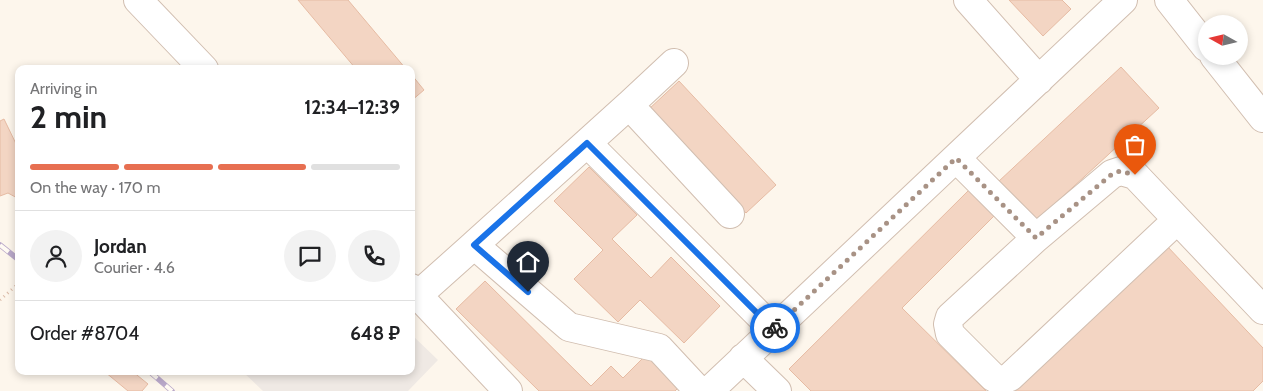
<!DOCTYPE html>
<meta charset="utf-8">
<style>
body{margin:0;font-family:Cabin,sans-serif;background:#f2f2f2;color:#202124;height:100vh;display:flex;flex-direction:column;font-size:19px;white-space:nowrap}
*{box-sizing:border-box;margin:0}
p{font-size:16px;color:#757577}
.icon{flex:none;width:28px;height:28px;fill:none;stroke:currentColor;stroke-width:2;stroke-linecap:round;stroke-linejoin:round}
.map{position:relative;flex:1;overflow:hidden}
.sheet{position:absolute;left:15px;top:65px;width:400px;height:310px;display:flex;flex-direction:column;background:#fff;border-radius:10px;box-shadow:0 2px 8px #0003}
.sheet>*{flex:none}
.needle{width:32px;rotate:278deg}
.tools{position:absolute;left:1198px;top:15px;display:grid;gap:10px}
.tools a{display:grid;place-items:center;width:50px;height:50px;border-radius:50%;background:#fff;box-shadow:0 2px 8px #0003;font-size:25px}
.pin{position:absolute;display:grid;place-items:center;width:42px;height:42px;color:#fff;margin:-51px -21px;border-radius:50% 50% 50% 0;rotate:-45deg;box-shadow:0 0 5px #0007}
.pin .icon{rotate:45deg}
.courier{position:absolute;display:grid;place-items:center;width:50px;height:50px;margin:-25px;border:4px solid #1a73e8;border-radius:50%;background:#fff;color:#222;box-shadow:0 1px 6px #0007}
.head em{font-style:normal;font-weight:800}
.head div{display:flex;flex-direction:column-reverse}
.head{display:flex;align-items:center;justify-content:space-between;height:85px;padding:0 15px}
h1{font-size:32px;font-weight:800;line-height:38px}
.bar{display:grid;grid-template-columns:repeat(4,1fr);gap:8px 5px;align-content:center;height:60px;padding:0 15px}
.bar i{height:6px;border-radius:4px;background:#e0e0e0}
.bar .on{background:#e76f51}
.bar p{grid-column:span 4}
.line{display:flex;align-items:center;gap:12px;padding:0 15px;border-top:1px solid #e0e0e0}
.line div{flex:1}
.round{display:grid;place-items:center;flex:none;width:52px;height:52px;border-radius:26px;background:#f2f2f2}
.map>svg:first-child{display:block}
.industrial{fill:#efe9e4}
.building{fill:#f3d5c3;stroke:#e6bba3}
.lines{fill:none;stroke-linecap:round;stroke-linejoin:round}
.minor-casing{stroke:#d1beb0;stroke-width:30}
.path{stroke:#d9b8a5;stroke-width:3;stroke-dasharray:1 4;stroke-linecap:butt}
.minor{stroke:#fff;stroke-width:28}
.rail-casing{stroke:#b9a8c9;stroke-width:5.5}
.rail{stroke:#fffaf3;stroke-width:4;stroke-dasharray:11;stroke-linecap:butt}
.done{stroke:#a89285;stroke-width:5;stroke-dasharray:0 9}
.route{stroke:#1a73e8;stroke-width:6}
</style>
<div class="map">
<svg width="1263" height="391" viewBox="0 0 1263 391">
<rect width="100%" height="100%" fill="#fdf6ec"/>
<path class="industrial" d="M411,334L438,360L408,391H263L242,371H411Z"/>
<path class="building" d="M298,0H348L406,69H356Z
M1009,0H1062L1071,9L1043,36Z
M1121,67L1159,108L1035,222L998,182Z
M411,74L424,90L411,101Z
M679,81L776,185L746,213L649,109Z
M4,119L19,150V199L8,193L0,196V121Z
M589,167L637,215L612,239L651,278L671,257L720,306L684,343L640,300L618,322L574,279L603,250L554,201Z
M972,187L997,213L902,308L986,391H811L789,369Z
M1167,246L1263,348V381L1253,391H1013Z
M485,281L591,386L611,366L623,378L646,355L679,387L675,391H539L456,309Z
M106,371H132L148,384L142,391H128L105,372Z"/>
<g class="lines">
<g class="minor-casing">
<path id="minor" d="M138,0L204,69
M968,0L1039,80
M1169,0L1206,47
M1214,56L1263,118
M674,63L629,105L730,214
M587,143L774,330
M956,158L1036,238L1112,174L1121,171L1135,175L1263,310
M1036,238L950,317L948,324L950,334L993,377L1000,381L1010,377L1177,220
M474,245L629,105
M411,288L508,391
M418,295L474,245L569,327L659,348L699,391
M743,358L777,391
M709,391L1123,0"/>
</g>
<path class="path" d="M0,300L19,283"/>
<use href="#minor" class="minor"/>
<g class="rail-casing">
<path id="rail" d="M0,245L19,260
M149,371L172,391"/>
</g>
<use href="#rail" class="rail"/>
</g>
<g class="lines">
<path class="done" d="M775,328L956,158L1036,238L1112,174L1120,171L1135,175"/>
<path class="route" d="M528,292L474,245L587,143L774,330L775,328"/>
</g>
</svg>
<div class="tools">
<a><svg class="needle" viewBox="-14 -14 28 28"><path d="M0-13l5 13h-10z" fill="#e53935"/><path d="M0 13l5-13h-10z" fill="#757577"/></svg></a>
</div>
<div class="pin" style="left:1135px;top:175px;background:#ea580c"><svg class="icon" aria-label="bag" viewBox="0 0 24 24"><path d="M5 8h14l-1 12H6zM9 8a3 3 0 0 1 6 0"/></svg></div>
<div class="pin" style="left:528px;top:292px;background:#1f2937"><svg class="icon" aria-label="home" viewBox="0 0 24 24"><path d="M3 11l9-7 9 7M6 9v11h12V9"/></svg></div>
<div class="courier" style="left:775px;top:328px"><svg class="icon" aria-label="bike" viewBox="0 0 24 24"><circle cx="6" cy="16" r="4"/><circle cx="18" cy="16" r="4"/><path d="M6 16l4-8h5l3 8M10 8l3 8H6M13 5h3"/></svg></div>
<section class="sheet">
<div class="head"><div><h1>2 min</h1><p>Arriving in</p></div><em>12:34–12:39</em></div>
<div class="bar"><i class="on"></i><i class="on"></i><i class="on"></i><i></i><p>On the way · 170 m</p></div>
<div class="line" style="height:90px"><a class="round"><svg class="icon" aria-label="person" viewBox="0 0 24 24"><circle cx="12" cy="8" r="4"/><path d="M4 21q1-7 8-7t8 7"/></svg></a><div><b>Jordan</b><p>Courier · 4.6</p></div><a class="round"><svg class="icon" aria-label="chat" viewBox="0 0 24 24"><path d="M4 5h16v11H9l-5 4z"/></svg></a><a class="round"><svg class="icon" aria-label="phone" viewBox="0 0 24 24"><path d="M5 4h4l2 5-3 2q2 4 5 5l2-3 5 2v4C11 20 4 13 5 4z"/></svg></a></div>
<div class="line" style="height:65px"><div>Order #8704</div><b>648 ₽</b></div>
</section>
</div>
